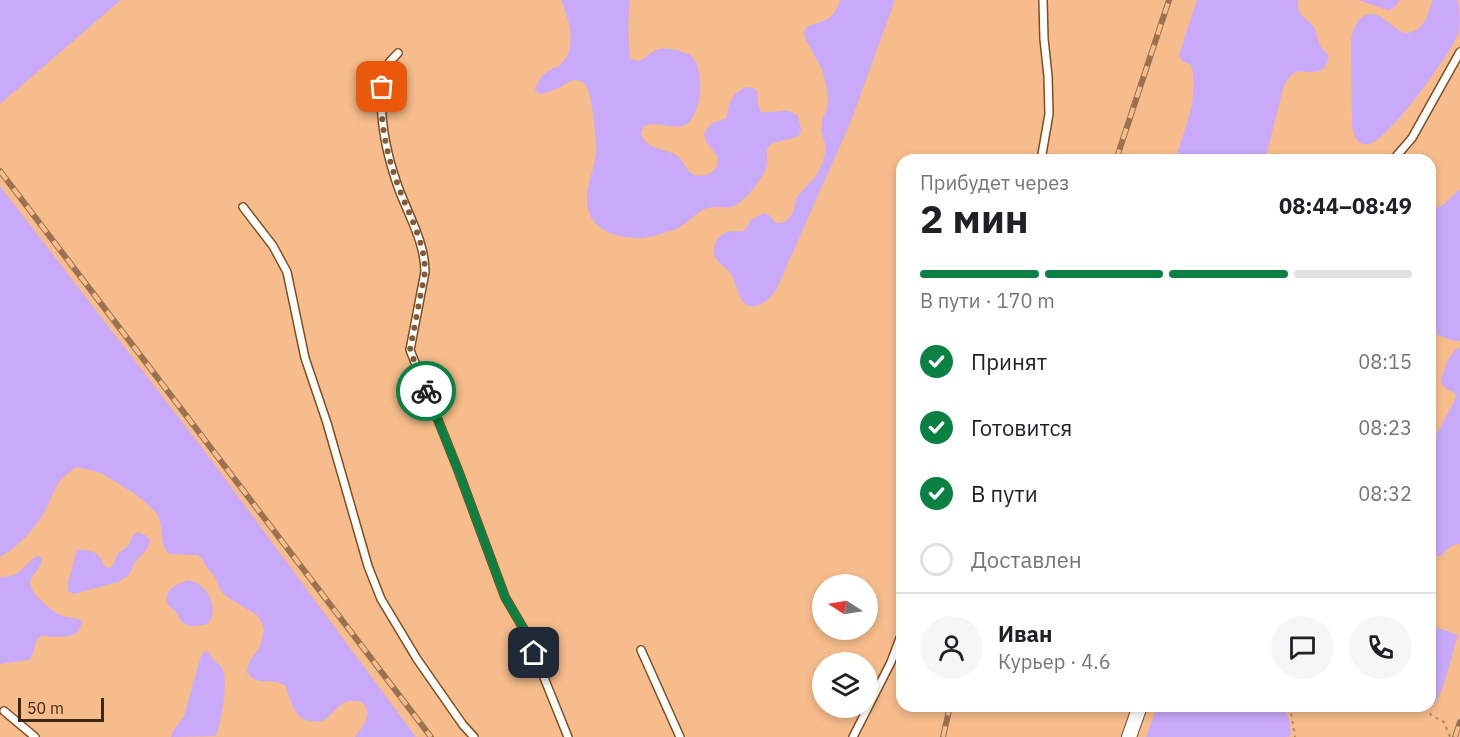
<!DOCTYPE html>
<html lang="ru">
<meta charset="utf-8">
<style>
body{margin:0;font-family:"IBM Plex Sans",sans-serif;background:#f6f6f6;color:#202124;height:100vh;display:flex;flex-direction:column;font-size:22px;white-space:nowrap}
*{box-sizing:border-box;margin:0}
p{font-size:20px;color:#757577}
.icon{flex:none;width:33px;height:33px;fill:none;stroke:currentColor;stroke-width:2;stroke-linecap:round;stroke-linejoin:round}
.map{position:relative;flex:1;overflow:hidden}
.side{position:absolute;left:896px;top:154px;width:540px;height:558px;display:flex;flex-direction:column;background:#fff;border-radius:18px;box-shadow:0 3px 9px #0003}
.side>*{flex:none}
.needle{width:39px;rotate:282deg}
.tools{position:absolute;left:812px;top:574px;display:grid;gap:12px}
.tools a{display:grid;place-items:center;width:66px;height:66px;border-radius:50%;background:#fff;box-shadow:0 3px 9px #0003;font-size:30px}
.scale{position:absolute;left:18px;bottom:15px;width:86px;box-sizing:border-box;padding-left:6px;border:3px solid #3e2814;border-top:0;font-size:16px;line-height:21px;white-space:nowrap;color:#3e2814;-webkit-text-stroke:4px #f6bc8b;paint-order:stroke}
.pin{position:absolute;display:grid;place-items:center;width:51px;height:51px;color:#fff;margin:-26px;border-radius:12px;box-shadow:0 3px 9px #0006}
.courier{position:absolute;display:grid;place-items:center;width:60px;height:60px;margin:-30px;border:4px solid #0b8043;border-radius:50%;background:#fff;color:#222;box-shadow:0 2px 8px #0007}
.overview em{font-style:normal;font-weight:700}
.overview div{display:flex;flex-direction:column-reverse}
.overview{display:flex;align-items:center;justify-content:space-between;height:102px;padding:0 24px}
h1{font-size:39px;font-weight:700;line-height:45px}
.bar{display:grid;grid-template-columns:repeat(4,1fr);gap:9px 6px;align-content:center;height:72px;padding:0 24px}
.bar i{height:8px;border-radius:4px;background:#e0e0e0}
.bar .current{background:#0b8043}
.bar p{grid-column:span 4}
.line{display:flex;align-items:center;gap:15px;padding:0 24px;border-top:2px solid #e0e0e0}
.line div{flex:1}
.round{display:grid;place-items:center;flex:none;width:63px;height:63px;border-radius:32px;background:#f6f6f6}
ol{padding:0 24px;list-style:none}
li{display:flex;align-items:center;gap:18px;height:66px}
li p{margin-inline-start:auto}
li .icon{padding:6px;border-radius:50%;background:#0b8043;color:#fff;stroke-width:4}
li:last-child{color:#757577}
li i{width:33px;height:33px;border:3px solid #e0e0e0;border-radius:50%}
.map>svg:first-child{display:block}
.green{fill:#c8a9fa}
.lines{fill:none;stroke-linecap:round;stroke-linejoin:round}
.lane-casing{stroke:#804e1e;stroke-width:10}
.street-casing{stroke:#804e1e;stroke-width:16}
.path{stroke:#b68962;stroke-width:2;stroke-dasharray:3 4.5;stroke-linecap:butt}
.lane{stroke:#fff;stroke-width:7}
.street{stroke:#fff;stroke-width:14}
.rail-casing{stroke:#9a7250;stroke-width:6}
.rail{stroke:#f6bc8b;stroke-width:4;stroke-dasharray:11;stroke-linecap:butt}
.done{stroke:#7e5c3e;stroke-width:6;stroke-dasharray:0 10.8}
.route{stroke:#0b8043;stroke-width:8}
</style>
<div class="map">
<svg width="1460" height="737" viewBox="0 0 1460 737">
<rect width="100%" height="100%" fill="#f6bc8b"/>
<path class="green" d="M0,0H121L0,104Z
M561,0H630L628,24L630,59L639,61C646,58 651,51 659,49C665,48 671,49 677,50C683,52 690,54 694,59C704,73 702,117 685,125C672,131 658,120 644,126L641,133C646,150 664,148 676,155C684,160 686,173 696,175C704,178 712,173 717,167L718,157L707,143L704,135C713,116 715,126 727,117C728,103 732,94 745,87L753,88L757,91L758,105L761,112C775,114 786,106 798,116L801,129L799,136C791,140 773,141 769,146C765,151 768,158 767,164C765,177 748,196 738,204C729,211 718,205 707,208C696,212 691,220 681,226C678,229 673,230 669,231C650,238 640,240 620,236C606,233 593,225 589,212C582,194 594,172 596,153C597,141 592,95 586,86C584,82 578,80 574,80C568,81 560,88 554,90C549,92 545,93 540,94L535,91C537,81 543,73 552,69C558,66 556,69 561,64C578,48 569,18 561,0Z
M840,0H895L851,121L777,288C773,295 769,300 761,304C738,315 739,285 730,273C726,268 721,265 717,260C710,251 715,237 725,233C731,230 738,232 744,231L751,220L764,213L769,215L776,223L785,222L793,213L796,199L801,192L816,176L823,162L826,147L821,130L823,117L827,109L828,98L826,85L822,69L806,40L804,32L808,26C826,21 834,19 840,0Z
M1197,0H1298C1297,19 1308,17 1315,29C1317,33 1317,39 1319,43C1325,57 1334,51 1324,69C1304,79 1296,59 1283,89L1265,160H1175C1184,131 1200,96 1191,65L1181,60L1179,55Z
M1358,0H1400L1393,9L1388,10Z
M1433,0H1457C1460,9 1460,23 1459,32C1452,52 1388,141 1369,144C1357,146 1354,136 1352,127L1351,40C1353,31 1355,21 1364,16C1384,5 1395,41 1414,31C1427,25 1428,12 1433,0Z
M0,186L203,449L416,737H355C359,731 365,724 367,717C371,701 352,697 342,704C335,708 331,716 324,720C320,722 311,722 306,720C293,717 290,696 285,685C281,684 275,681 270,681C260,682 254,682 247,672L249,662L260,647L264,630L262,623L257,615L227,597L221,591L215,577L206,566L202,559L197,555L169,554C160,545 163,530 159,518C155,505 113,479 100,473C93,470 84,469 77,467C55,480 56,490 45,511C34,530 19,546 0,557Z
M1460,189V341H1459L1450,340L1430,331V212L1444,204Z
M1460,347V544C1452,544 1446,550 1441,556C1431,556 1433,549 1430,541V446L1455,400L1456,394L1444,387L1441,382C1445,368 1447,355 1460,347Z
M138,532L147,536L150,541L147,549L135,562L128,576L118,582L74,594L68,591V583L77,549C94,552 97,549 104,566L110,568L113,565L118,553L126,548L130,543L133,535Z
M38,556L42,558C41,570 30,575 30,583C30,594 54,613 63,616C70,618 76,617 82,621C82,622 80,629 79,630C73,640 51,636 41,636C32,642 36,654 29,660L0,664V577C7,577 14,576 19,572C26,567 30,559 38,556Z
M189,580C207,584 220,607 208,624C201,625 191,628 185,624C180,621 179,616 176,612C173,609 171,609 169,606C160,591 178,583 189,580Z
M1430,625L1458,635L1443,687L1435,704L1430,702Z
M207,651L209,652C210,654 212,659 214,660C216,663 219,664 221,666C230,680 221,721 216,736L171,737L172,733L184,716L201,656L204,652Z
M1157,707H1281C1288,712 1292,727 1290,736L1286,737H1146Z"/>
<g class="lines">
<g class="lane-casing">
<path id="lane" d="M398,53C392,59 387,64 384,71C382,75 382,80 382,85C379,119 386,152 397,184C407,213 425,241 425,272L410,350L458,470L505,597L526,633L568,737
M1041,160L1049,114L1048,76L1044,39L1043,0
M1393,160L1412,138L1460,52
M243,207L273,246L287,272L305,358L327,423L368,566L381,599L417,659L463,725L474,737
M641,650L680,737
M4,711L35,737
M853,737L891,662L902,633"/>
</g>
<g class="street-casing">
<path id="street" d="M1129,737L1140,706"/>
</g>
<path class="path" d="M1290,706L1295,737
M1427,706L1431,715L1444,722L1450,737"/>
<use href="#lane" class="lane"/>
<use href="#street" class="street"/>
<g class="rail-casing">
<path id="rail" d="M1116,160L1169,0
M0,171L431,737
M943,737L950,706
M1455,737L1460,722"/>
</g>
<use href="#rail" class="rail"/>
</g>
<g class="lines">
<path class="done" d="M382,87C379,121 387,156 399,188C409,215 425,242 425,272L410,350L426,391"/>
<path class="route" d="M426,391L458,470L505,597L526,633L534,653"/>
</g>
</svg>
<div class="tools">
<a><svg class="needle" viewBox="-14 -14 28 28"><path d="M0-13l5 13h-10z" fill="#e53935"/><path d="M0 13l5-13h-10z" fill="#757577"/></svg></a>
<a><svg class="icon" aria-label="layers" viewBox="0 0 24 24"><path d="M12 4l9 5-9 5-9-5zM3 14l9 5 9-5"/></svg></a>
</div>
<div class="scale">50 m</div>
<div class="pin" style="left:382px;top:87px;background:#ea580c"><svg class="icon" aria-label="bag" viewBox="0 0 24 24"><path d="M5 8h14l-1 12H6zM9 8a3 3 0 0 1 6 0"/></svg></div>
<div class="pin" style="left:534px;top:653px;background:#1f2937"><svg class="icon" aria-label="home" viewBox="0 0 24 24"><path d="M3 11l9-7 9 7M6 9v11h12V9"/></svg></div>
<div class="courier" style="left:426px;top:391px"><svg class="icon" aria-label="bike" viewBox="0 0 24 24"><circle cx="6" cy="16" r="4"/><circle cx="18" cy="16" r="4"/><path d="M6 16l4-8h5l3 8M10 8l3 8H6M13 5h3"/></svg></div>
<section class="side">
<div class="overview"><div><h1>2 мин</h1><p>Прибудет через</p></div><em>08:44–08:49</em></div>
<div class="bar"><i class="current"></i><i class="current"></i><i class="current"></i><i></i><p>В пути · 170 m</p></div>
<ol>
<li><svg class="icon" aria-label="check" viewBox="0 0 24 24"><path d="M5 12l5 5 9-10"/></svg>Принят<p>08:15</p></li>
<li><svg class="icon" aria-label="check" viewBox="0 0 24 24"><path d="M5 12l5 5 9-10"/></svg>Готовится<p>08:23</p></li>
<li><svg class="icon" aria-label="check" viewBox="0 0 24 24"><path d="M5 12l5 5 9-10"/></svg>В пути<p>08:32</p></li>
<li><i></i>Доставлен</li>
</ol>
<div class="line" style="height:108px"><a class="round"><svg class="icon" aria-label="person" viewBox="0 0 24 24"><circle cx="12" cy="8" r="4"/><path d="M4 21q1-7 8-7t8 7"/></svg></a><div><b>Иван</b><p>Курьер · 4.6</p></div><a class="round"><svg class="icon" aria-label="chat" viewBox="0 0 24 24"><path d="M4 5h16v11H9l-5 4z"/></svg></a><a class="round"><svg class="icon" aria-label="phone" viewBox="0 0 24 24"><path d="M5 4h4l2 5-3 2q2 4 5 5l2-3 5 2v4C11 20 4 13 5 4z"/></svg></a></div>
</section>
</div>
